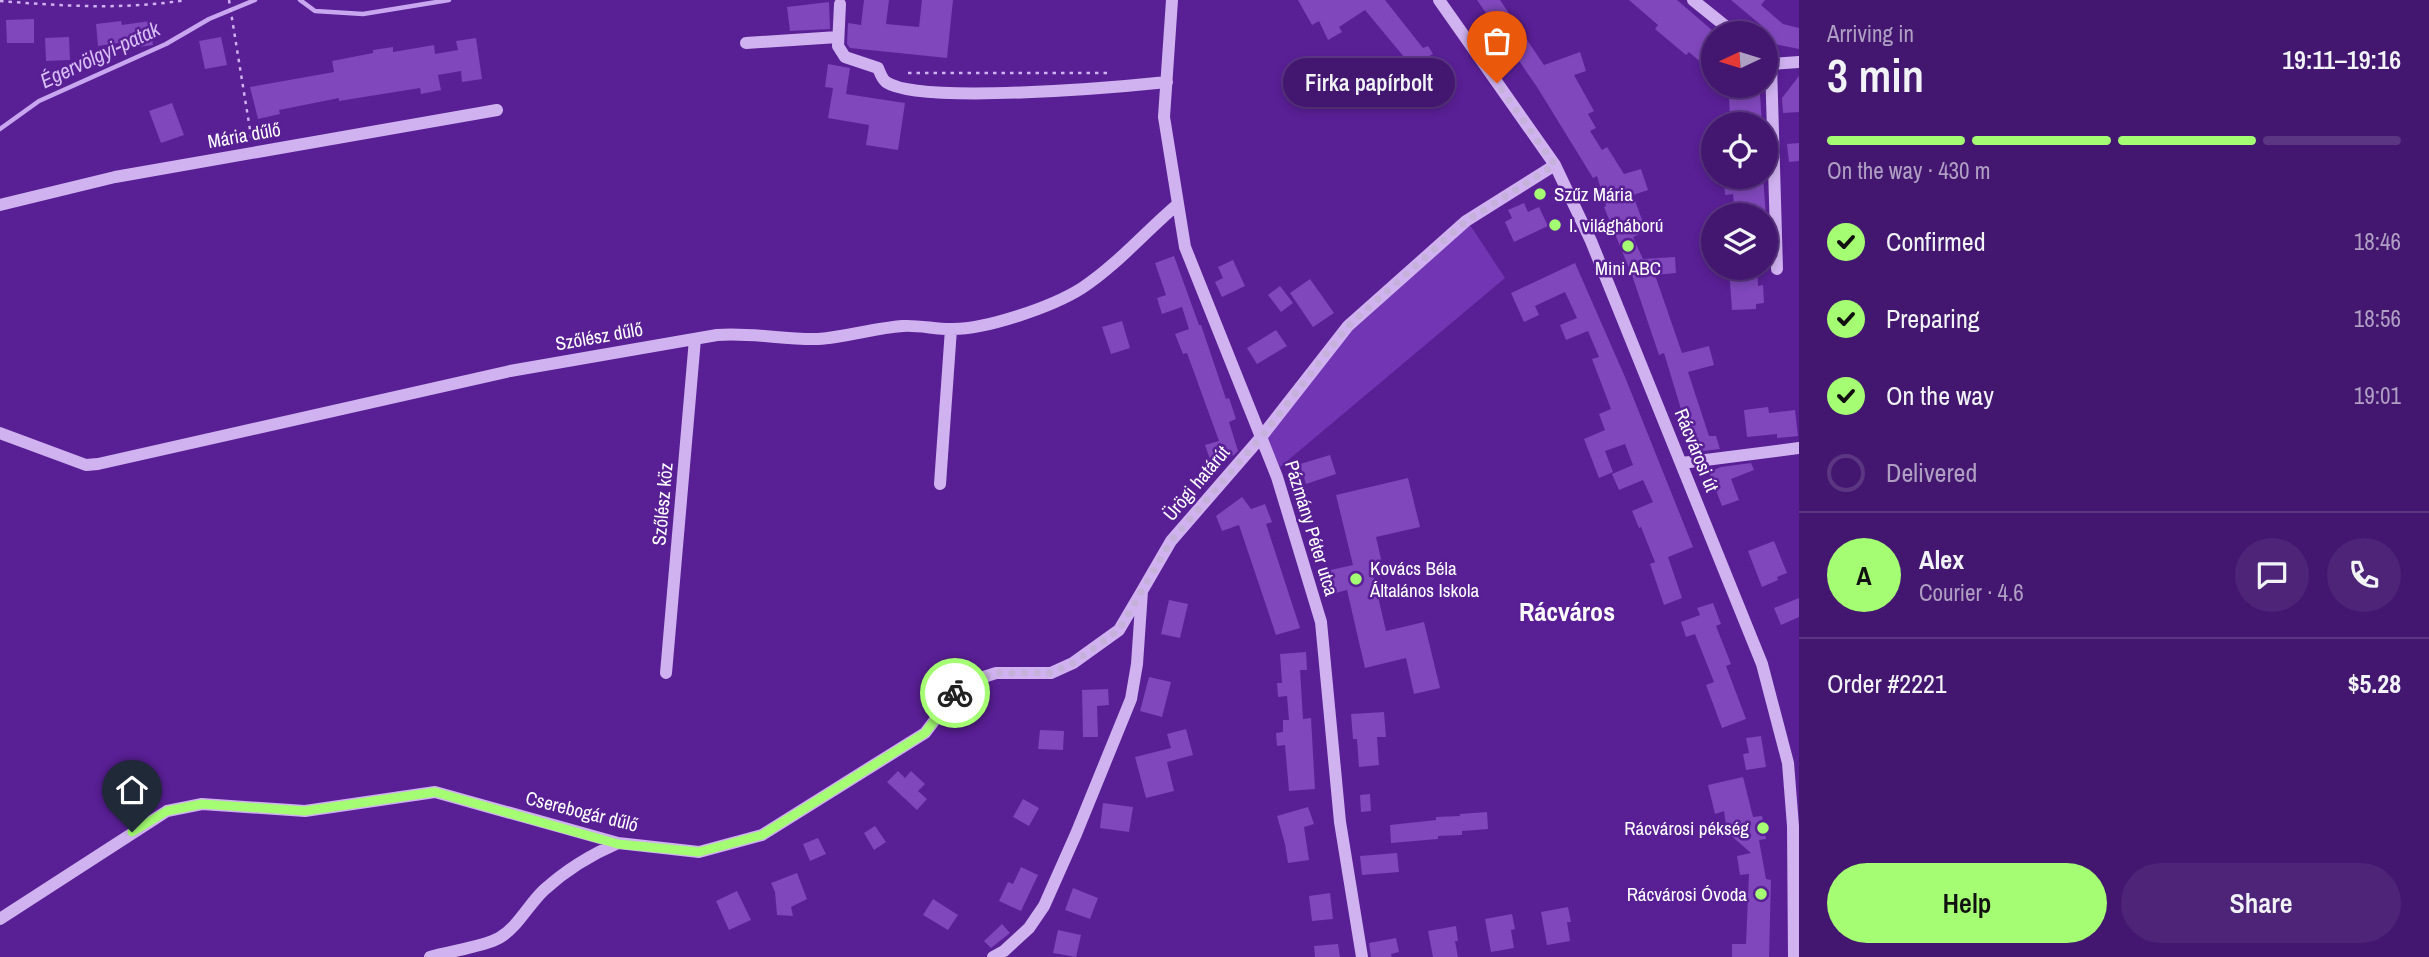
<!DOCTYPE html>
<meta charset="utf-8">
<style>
body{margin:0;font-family:"Archivo Narrow",sans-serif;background:#4d2478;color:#f1f3f6;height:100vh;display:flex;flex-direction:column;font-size:26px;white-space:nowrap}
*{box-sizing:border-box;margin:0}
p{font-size:23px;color:#af9fc3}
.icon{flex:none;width:38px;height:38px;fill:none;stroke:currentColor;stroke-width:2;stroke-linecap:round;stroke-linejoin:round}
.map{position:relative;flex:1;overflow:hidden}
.drawer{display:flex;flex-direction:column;background:#431770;width:630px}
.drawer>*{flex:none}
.needle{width:46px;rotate:266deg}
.buttons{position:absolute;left:1701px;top:21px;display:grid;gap:14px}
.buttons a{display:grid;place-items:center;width:77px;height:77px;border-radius:50%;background:#431770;box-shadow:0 4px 10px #0003,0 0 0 2px #5b3683;font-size:35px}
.pin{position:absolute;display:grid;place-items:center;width:60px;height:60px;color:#fff;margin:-72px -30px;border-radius:50% 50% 50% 0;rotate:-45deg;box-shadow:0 0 7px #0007}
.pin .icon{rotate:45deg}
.courier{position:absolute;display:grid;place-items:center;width:70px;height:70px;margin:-35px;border:5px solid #a4fd72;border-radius:50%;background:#fff;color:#222;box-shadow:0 2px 9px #0007}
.bubble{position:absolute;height:49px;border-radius:24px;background:#431770;box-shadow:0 4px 10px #0003,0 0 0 2px #5b3683;font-size:23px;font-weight:600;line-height:49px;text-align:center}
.summary em{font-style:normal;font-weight:600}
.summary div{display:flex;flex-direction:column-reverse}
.summary{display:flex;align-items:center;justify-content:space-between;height:119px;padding:0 28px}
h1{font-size:46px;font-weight:600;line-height:52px}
.bar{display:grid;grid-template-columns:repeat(4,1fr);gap:10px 7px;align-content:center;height:84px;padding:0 28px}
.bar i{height:9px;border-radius:5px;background:#5b3683}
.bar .active{background:#a4fd72}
.bar p{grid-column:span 4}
.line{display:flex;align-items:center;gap:18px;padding:0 28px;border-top:2px solid #5b3683}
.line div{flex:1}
.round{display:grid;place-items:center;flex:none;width:74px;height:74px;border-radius:37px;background:#4d2478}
ol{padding:0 28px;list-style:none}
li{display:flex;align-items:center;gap:21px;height:77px}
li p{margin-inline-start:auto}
li .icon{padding:7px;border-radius:50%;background:#a4fd72;color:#111;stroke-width:4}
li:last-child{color:#af9fc3}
li i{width:38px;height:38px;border:4px solid #5b3683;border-radius:50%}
.action{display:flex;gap:14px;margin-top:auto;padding:14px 28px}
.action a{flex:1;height:80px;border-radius:42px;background:#a4fd72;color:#111;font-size:28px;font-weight:600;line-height:80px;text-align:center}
.action a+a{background:#4d2478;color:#f1f3f6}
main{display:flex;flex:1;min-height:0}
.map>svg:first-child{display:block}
.green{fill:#7236b4}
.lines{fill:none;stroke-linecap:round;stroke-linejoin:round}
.stream{stroke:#c8a6f0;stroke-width:4.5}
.building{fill:#7f47bb}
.path{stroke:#cfb2ef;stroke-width:2.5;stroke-dasharray:3.5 5;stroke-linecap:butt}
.minor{stroke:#cfb2ef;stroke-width:12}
.done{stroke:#c5b1da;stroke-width:7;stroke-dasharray:0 12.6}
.route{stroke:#a4fd72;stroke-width:9}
.poi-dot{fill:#a4fd72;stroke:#591f95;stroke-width:2.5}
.labels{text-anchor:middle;stroke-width:5;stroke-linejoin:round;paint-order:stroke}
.street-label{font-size:19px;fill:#fff;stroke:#591f95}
.poi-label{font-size:19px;fill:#fff;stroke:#591f95;text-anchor:start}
.water-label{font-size:21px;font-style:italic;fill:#d8bef5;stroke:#591f95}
.district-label{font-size:26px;font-weight:bold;fill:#fff;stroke:#591f95}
</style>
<main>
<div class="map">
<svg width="1799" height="957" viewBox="0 0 1799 957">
<rect width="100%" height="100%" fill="#591f95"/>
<path class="green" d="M1470,225L1505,278L1280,467L1264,433L1348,326Z"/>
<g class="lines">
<path class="stream" d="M300,0L315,11L363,14L449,0
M0,129L39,101L166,44L209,19L255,0"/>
</g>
<path class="building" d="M864,0H889L886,24L919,27L922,0H953L947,58L850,48L847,44L848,23L861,25Z
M1298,0H1385L1423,48L1428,46L1433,54L1392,75L1387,66L1404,57L1365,10L1339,27L1342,32L1328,40L1319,21L1312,25Z
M1477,0H1500L1544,65L1580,52L1586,71L1574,75L1594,111L1588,114L1596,128L1590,131L1602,150L1607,147L1624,174L1641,169L1648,190L1633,195L1646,231L1633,237L1643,259L1675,257L1676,273L1655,275L1682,353L1709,346L1714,365L1688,372L1709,436H1716L1720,449L1694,452L1664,353L1659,355L1633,278L1604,207L1606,206L1597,176L1593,178L1537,87Z
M1629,0H1677L1713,31V73L1689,52L1686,55L1655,29L1658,25Z
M1731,0H1765L1761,5L1783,24L1799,28V49L1774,44L1766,37V33L1757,29L1761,25Z
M829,2L830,29L790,31L787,7Z
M34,19V43H7L6,20Z
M121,21L122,25L150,21L153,45L133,48L132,41L98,46L96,24Z
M69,37L70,60L46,61L45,38Z
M221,37L227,65L205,69L199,41Z
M476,38L482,79L462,82L461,71L438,75L441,90L421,94L420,88L339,101V98L279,110L280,114L258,119L250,87L334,72L332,61L373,53V50L393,47V52L434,45L435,54L458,50L456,41Z
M828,64L850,68L846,94L905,103L898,150L866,145L869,125L828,118L833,88L825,87Z
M1799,76V112L1783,113L1782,98Z
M1760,94L1762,124H1730L1729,96Z
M172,103L184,135L161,143L149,111Z
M1799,143V161L1789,162L1787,144Z
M1724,177H1763L1766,215H1735L1733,194L1725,195Z
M1524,203L1528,212L1539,207L1548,226L1514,242L1505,222L1512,218L1508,210Z
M1174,256L1199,325H1201L1226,399L1229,398L1236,419L1229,422L1238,451L1234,455L1211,462L1205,445L1219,441L1187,353L1183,354L1175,334L1189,329L1182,307L1162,314L1157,298L1166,295L1155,263Z
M1233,260L1245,286L1222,297L1215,282L1223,278L1218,267Z
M1575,263L1625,377L1693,547L1668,557L1682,598L1664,605L1650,564L1655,562L1641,527L1639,528L1632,511L1653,502L1643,480L1619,490L1612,474L1633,465L1625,444L1605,451L1613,472L1599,478L1584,439L1605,430L1599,414L1611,409L1592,359L1599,357L1588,331L1566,340L1560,325L1577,318L1565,292L1535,306L1539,315L1524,322L1511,293Z
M1729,268H1757L1758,286L1763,285L1764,303L1756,304V309L1732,310Z
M1310,279L1334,313L1313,327L1290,293Z
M1280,286L1293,303L1281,312L1268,295Z
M1122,321L1130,348L1111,354L1102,327Z
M1276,330L1287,346L1257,364L1247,348Z
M1768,407L1769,413L1795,410L1798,436L1777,438V434L1747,437L1744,410Z
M1330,455L1336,474L1306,484L1300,464Z
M1751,463L1754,470L1731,479L1739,500L1722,506L1709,472L1721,467Z
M1408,478L1420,527L1376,537L1384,572L1373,575L1386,631L1424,622L1440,688L1414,694L1406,658L1365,668L1347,590L1332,594L1326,571L1353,565L1336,495Z
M1242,497L1251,509L1265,504L1272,522L1266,524L1300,628L1276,635L1239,525L1222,531L1216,516Z
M1774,541L1787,573L1777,577L1778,580L1762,587L1748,551Z
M1799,598V617L1781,625L1774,608Z
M1169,600L1188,604L1180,638L1161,634Z
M1713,603L1721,624L1716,626L1731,664L1726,666L1746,719L1722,728L1706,685L1714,682L1695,634L1686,637L1681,622L1700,615L1697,608Z
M1306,652L1307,670H1300L1303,719L1311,718L1315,789L1289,791L1285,745L1277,746L1276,733L1283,732V720H1289L1287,696L1278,697L1277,683H1282L1280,654Z
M1149,677L1171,682L1162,717L1140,711Z
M1108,689L1109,705L1097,706L1098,737H1083L1082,690Z
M1384,712L1386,737H1377L1379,765L1359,767L1357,739H1353L1351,714Z
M1186,729L1193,755L1167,762L1174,791L1146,798L1135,757L1171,748L1167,734Z
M1040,730L1064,731L1063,750L1038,749Z
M1761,736L1766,767L1746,770L1743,754L1749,753L1746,738Z
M898,771L905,778L911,771L925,784L918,791L927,799L917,810L887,782Z
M1743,777L1753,817L1762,816L1766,839L1759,840L1766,879L1771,880L1769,957H1732V944H1746L1749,874L1740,875L1737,856L1751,853L1727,832L1724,811L1715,814L1708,785Z
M1370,794L1371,811L1361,812L1360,795Z
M1023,799L1039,808L1029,826L1013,817Z
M1103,803L1133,807L1129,832L1100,828Z
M1308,807L1314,824L1304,827L1309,860L1288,863L1285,844L1277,816Z
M1487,812L1488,829L1462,831V835L1438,836V839L1391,843L1390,825L1436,820V817L1460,816V814Z
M875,826L886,842L874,850L864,833Z
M818,838L826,854L810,861L803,844Z
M1397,853L1399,872L1362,875L1360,856Z
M1021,867L1038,875L1021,911L999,901L1008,882L1013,884Z
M797,873L807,899L791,907L793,916L777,915L775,892L771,883Z
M1073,888L1098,898L1090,919L1065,910Z
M737,891L751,920L729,930L716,901Z
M1330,893L1333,919L1312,921L1309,896Z
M933,899L958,915L948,930L923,915Z
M1568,907L1571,922H1567L1570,941L1547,945L1541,912Z
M1512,914L1515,929L1511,930L1514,948L1491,952L1485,919Z
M1002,924L1010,933L991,948L984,941Z
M1456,926L1458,941H1455L1458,957H1433L1428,931Z
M1058,930L1081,935L1076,957L1053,953Z
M1396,938L1399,952L1391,954L1392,957H1371L1369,943Z
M1338,944L1340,957H1315L1314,946Z"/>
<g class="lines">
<path class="path" d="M229,0L252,142
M0,1C62,6 124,10 186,0
M908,73H1111"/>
<path class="minor" d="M1172,0L1164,117L1185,247L1277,477L1321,622L1340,822L1362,957
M1439,0L1555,165L1591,241L1762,664L1788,763L1793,826L1794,957
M1693,0L1734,33
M840,4L838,46L845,57L878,68C880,73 882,79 886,82C919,105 1119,87 1167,82
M746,43L838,37
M0,205L115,177L497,110
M1777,269L1771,64L1799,62
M0,433L86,465L98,464L510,371L717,335C751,332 784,340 818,339C847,337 874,328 903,326C918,325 935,329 950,329C985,330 1052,307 1082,288C1117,265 1146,231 1178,204
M1682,463L1799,448
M940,484L951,329
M666,673L695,339
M0,919L167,811L202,804L305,811L435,792L618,843L699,852L762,835L925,733L962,684L996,673H1051L1073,663L1119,630L1142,591
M430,957C449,951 483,947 499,938C518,927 528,905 544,890C566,870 590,855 618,843
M993,957L1004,951L1029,928L1044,906L1076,834L1131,699L1137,664L1142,591L1171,541L1262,436L1348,326L1466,221L1555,165"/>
</g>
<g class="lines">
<path class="done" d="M955,693L962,684L996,673H1051L1073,663L1119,630L1171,541L1262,436L1348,326L1466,221L1555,165L1497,83"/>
<path class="route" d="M132,832L167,811L202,804L305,811L435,792L618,844L699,852L762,835L925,733L955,693"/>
</g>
<g class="poi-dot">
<circle cx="1540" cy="194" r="7"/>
<circle cx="1555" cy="225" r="7"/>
<circle cx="1628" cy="246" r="7"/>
<circle cx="1356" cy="579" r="7"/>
<circle cx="1763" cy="828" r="7"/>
<circle cx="1761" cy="894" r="7"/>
</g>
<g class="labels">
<g class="street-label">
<text transform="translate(244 135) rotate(-10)" y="7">Mária dűlő</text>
<text transform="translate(599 336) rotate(-10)" y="7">Szőlész dűlő</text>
<text transform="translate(1697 450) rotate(68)" y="7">Rácvárosi út</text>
<text transform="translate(1196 483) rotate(-50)" y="7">Ürögi határút</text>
<text transform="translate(662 504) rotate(-85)" y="7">Szőlész köz</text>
<text transform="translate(1312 528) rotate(73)" y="7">Pázmány Péter utca</text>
<text transform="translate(582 811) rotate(14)" y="7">Cserebogár dűlő</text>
</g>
<g class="poi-label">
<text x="1554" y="201">Szűz Mária</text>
<text x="1569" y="232">I. világháború</text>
<text x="1628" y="275" text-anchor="middle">Mini ABC</text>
<text x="1370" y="575">Kovács Béla<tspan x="1370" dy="22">Általános Iskola</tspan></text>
<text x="1749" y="835" text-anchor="end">Rácvárosi pékség</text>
<text x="1747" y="901" text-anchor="end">Rácvárosi Óvoda</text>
</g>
<g class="water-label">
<text transform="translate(100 55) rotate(-25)" y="7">Égervölgyi-patak</text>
</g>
<g class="district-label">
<text x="1567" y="621">Rácváros</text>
</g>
</g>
</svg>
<div class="buttons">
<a><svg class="needle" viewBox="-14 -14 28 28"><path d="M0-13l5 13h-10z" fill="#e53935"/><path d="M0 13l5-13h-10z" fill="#af9fc3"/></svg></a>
<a><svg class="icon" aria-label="locate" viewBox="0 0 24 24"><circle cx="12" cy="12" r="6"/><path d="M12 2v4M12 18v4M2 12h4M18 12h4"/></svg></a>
<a><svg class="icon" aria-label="layers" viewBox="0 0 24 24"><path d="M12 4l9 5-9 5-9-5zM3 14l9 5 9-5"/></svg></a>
</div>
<div class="pin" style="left:1497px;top:83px;background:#ea580c"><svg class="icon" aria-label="bag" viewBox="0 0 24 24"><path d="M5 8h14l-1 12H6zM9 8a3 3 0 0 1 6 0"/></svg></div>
<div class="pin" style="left:132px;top:832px;background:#1f2937"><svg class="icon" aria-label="home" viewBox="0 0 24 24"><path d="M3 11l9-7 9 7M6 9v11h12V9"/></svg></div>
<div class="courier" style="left:955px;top:693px"><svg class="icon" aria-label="bike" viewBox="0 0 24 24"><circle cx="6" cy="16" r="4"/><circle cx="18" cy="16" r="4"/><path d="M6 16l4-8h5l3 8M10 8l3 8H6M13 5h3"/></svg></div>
<div class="bubble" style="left:1283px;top:58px;width:172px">Firka papírbolt</div>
</div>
<section class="drawer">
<div class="summary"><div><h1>3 min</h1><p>Arriving in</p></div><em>19:11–19:16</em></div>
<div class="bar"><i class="active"></i><i class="active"></i><i class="active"></i><i></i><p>On the way · 430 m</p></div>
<ol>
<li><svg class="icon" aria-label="check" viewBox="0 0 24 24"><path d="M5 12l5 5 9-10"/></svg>Confirmed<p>18:46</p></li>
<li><svg class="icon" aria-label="check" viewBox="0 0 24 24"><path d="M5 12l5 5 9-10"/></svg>Preparing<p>18:56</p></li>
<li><svg class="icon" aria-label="check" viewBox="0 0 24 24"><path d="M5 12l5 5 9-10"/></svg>On the way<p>19:01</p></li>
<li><i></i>Delivered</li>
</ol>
<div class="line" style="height:126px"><b class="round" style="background:#a4fd72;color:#111">A</b><div><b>Alex</b><p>Courier · 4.6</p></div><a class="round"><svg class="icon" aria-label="chat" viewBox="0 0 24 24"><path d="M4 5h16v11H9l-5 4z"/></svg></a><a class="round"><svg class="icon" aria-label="phone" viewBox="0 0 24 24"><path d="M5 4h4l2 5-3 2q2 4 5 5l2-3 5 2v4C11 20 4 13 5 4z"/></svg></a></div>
<div class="line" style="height:91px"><div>Order #2221</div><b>$5.28</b></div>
<div class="action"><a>Help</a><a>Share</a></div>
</section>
</main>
